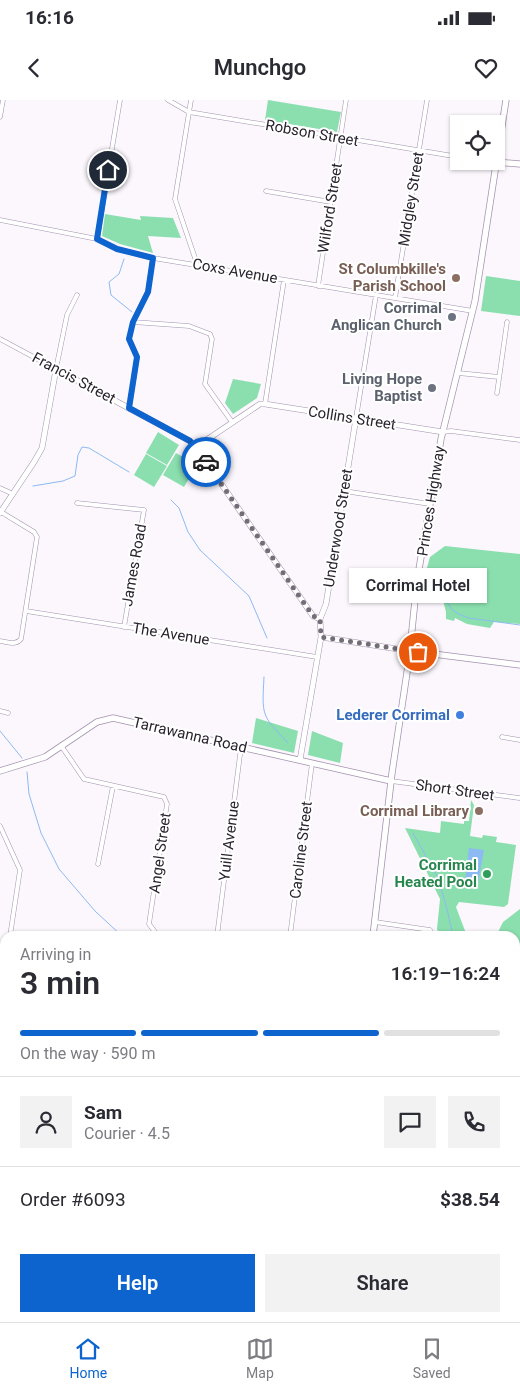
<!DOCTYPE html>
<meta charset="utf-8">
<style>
body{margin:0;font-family:Roboto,sans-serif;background:#f2f2f3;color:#2b2b33;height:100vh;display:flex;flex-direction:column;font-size:19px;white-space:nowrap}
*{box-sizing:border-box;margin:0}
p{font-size:16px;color:#7c7c81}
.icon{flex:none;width:28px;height:28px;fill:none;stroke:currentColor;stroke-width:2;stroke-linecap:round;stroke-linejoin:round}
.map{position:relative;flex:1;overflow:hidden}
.details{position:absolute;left:0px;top:831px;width:520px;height:391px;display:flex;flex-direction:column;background:#fff;border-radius:15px 15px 0 0;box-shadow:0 1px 4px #0004}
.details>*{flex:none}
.tools{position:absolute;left:450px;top:15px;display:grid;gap:10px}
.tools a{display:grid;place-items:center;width:55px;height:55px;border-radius:0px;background:#fff;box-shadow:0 1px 4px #0004;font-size:25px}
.pin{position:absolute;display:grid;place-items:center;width:42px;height:42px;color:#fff;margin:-21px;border:2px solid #fff;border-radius:50%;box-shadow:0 1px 5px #0007}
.courier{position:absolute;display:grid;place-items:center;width:50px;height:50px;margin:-25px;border:4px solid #0e64ce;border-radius:50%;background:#fff;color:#222;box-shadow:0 1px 6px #0007}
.bubble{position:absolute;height:35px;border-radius:0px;background:#fff;box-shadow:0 1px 4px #0004;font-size:16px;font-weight:600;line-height:35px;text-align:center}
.summary em{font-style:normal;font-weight:600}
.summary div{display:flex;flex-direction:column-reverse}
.summary{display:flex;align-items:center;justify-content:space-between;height:85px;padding:0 20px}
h1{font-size:32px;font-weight:600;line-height:38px}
.bar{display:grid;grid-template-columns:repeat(4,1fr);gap:8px 5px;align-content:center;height:60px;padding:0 20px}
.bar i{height:6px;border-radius:4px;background:#e1e1e2}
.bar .on{background:#0e64ce}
.bar p{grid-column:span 4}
.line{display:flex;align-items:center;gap:12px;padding:0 20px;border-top:1px solid #e1e1e2}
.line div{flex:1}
.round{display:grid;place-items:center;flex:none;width:52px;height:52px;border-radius:0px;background:#f2f2f3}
.button{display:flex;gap:10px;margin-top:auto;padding:10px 20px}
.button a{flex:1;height:58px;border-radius:0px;background:#0e64ce;color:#fff;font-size:20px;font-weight:600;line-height:58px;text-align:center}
.button a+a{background:#f2f2f3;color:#2b2b33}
.status{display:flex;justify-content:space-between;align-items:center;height:35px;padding:0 25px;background:#fff;direction:ltr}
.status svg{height:14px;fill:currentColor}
header{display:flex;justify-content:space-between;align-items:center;height:65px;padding:0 20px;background:#fff;font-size:22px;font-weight:600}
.menu{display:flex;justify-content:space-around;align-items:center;height:70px;border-top:1px solid #e1e1e2;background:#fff;font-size:14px;color:#7c7c81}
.menu a{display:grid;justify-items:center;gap:2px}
.menu .on{color:#0e64ce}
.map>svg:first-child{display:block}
.green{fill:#8bdfaf}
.water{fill:#8cbaf2}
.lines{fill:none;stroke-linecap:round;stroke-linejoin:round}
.stream{stroke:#8cbaf2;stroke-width:1}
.minor-casing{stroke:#a392b0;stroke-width:5}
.tertiary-casing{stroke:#a392b0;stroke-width:6}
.secondary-casing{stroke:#a392b0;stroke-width:7}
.minor{stroke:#fff;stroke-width:4}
.tertiary{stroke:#fff;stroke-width:5}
.secondary{stroke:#fff;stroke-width:5.5}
.done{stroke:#736d77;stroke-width:5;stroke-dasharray:0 9}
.route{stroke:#0e64ce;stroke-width:6}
.education-dot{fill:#8d6e63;stroke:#fff;stroke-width:2}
.worship-dot{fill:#6b7280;stroke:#fff;stroke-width:2}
.shop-dot{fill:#3f7fe0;stroke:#fff;stroke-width:2}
.leisure-dot{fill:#2e9e5b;stroke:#fff;stroke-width:2}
.labels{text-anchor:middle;stroke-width:4;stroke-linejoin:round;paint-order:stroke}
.street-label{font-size:15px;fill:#2a232f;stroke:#fff}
.education-label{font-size:15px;font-weight:bold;fill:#785e54;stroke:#fff;text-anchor:end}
.worship-label{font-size:15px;font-weight:bold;fill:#5b616d;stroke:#fff;text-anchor:end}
.shop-label{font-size:15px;font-weight:bold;fill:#366cbe;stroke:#fff;text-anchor:end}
.leisure-label{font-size:15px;font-weight:bold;fill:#27864d;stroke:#fff;text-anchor:end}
</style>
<div class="status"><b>16:16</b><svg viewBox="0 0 49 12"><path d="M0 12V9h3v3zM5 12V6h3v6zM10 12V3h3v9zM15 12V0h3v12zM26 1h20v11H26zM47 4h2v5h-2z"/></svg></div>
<header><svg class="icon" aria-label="back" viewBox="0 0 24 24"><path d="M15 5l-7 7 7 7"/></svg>Munchgo<svg class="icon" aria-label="heart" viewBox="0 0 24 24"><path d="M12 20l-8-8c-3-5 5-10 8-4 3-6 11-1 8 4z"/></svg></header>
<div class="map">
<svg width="520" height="1222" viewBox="0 0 520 1222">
<rect width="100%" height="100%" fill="#fbf7fd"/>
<path class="green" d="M268,0L341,12L337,32L265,20Z
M105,114L141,120L140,116L173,118L181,138L148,136L153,153L120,144L102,136Z
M486,176L520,181V216L481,211Z
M233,279L261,284L257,298L233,314L225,303Z
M158,332L179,345L167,365L146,353Z
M176,353L197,365L184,387L163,375Z
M146,354L167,366L154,387L134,375Z
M445,446L520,454V524L494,522L490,528L467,524L455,518L454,521L446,519V512L439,485L423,482L430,457Z
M256,618L298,631L294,653L252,643Z
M312,631L343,643L340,663L308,655Z
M471,700L474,705L470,736L482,738L483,735L497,737L496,742L516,745L508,804L504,807L459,802L456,807L467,836H440L437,829L440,799L405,728L440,733L441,721L464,724V721H469Z
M520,809V894L515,890V836H496L503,822Z
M515,990L520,991V1070H515Z
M2,1076L5,1077V1137L0,1136V1087Z"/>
<path class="water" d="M469,748L484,750L478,783L465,781Z"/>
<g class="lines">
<path class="stream" d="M124,159L119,174L109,182L111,195L132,212
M33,386L63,381L75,376L78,355L82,347L89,348L129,372
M171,400L179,408L188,432L200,450L249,496L267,538
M428,478L439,482C450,501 443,510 469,518L520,525
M264,577C262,616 261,615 288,643
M0,631L22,658
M27,672L29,694L41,733L59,769L95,811L122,836
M413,733L438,778L447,809L453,836
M515,915L520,919
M0,1150H5"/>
<g class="minor-casing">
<path id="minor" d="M168,0L189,12L459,57
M191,0L175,99L197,164
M0,17L3,0
M266,91L331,102
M0,120L97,139L117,149L153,158L473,211
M97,139L120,0
M318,186L346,0
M395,198L427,0
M133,222L189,226L210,234L212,239L205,284L232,322
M0,239L56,269L67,215L77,195
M458,273L499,277
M497,293L507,222
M265,304L284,180
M129,309L137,257L129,239L133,222L148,191L153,158
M356,318L376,195
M443,332L451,331L520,340
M0,388L13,394
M344,391L430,404
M77,403L144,410L124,527
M26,511L317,557
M0,541C8,542 15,546 21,539L37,437L34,432L1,412
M0,611L8,613
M502,637L520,640
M62,647L84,679L164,697L167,704L149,824L158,836
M391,681L519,698
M0,726L20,770L10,836
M98,764L113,686
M375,822L430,830L433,836
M217,836L241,647
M290,836L312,663
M0,900L5,867
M0,934L5,943
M0,996L5,993
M0,1040L5,1041
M515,1169L520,1134
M159,1222L160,1218
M234,1222V1218
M433,1222V1218
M507,1222V1218"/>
</g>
<g class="tertiary-casing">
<path id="tertiary" d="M196,347L260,304H265L443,332
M0,413L34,362L42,348L56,269L190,341L222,385L313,516L320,519
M321,537L410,551
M300,660L321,537L320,519L326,504L356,318"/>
</g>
<g class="secondary-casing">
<path id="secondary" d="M496,62L520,64
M410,551L520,565
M0,671L45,657L97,622L113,618L391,681
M373,836L392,673L409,559L417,481L441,339L475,201L506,0
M0,1203L5,1204
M118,1218L146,1222
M309,1222L311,1218"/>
</g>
<use href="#minor" class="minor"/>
<use href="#tertiary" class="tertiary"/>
<use href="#secondary" class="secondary"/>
</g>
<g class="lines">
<path class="done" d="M206,362L313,516L320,519L321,537L418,552"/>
<path class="route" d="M108,70L97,139L117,149L153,158L148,192L133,222L129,239L137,257L129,308L190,341L206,362"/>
</g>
<g class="education-dot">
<circle cx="456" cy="178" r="5"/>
<circle cx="479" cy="711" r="5"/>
</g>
<g class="worship-dot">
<circle cx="452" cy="217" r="5"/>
<circle cx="432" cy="288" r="5"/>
</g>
<circle class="shop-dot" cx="460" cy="615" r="5"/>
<circle class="leisure-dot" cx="487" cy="774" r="5"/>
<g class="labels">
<g class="street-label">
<text transform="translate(312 33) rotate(10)" y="5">Robson Street</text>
<text transform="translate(411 99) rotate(-81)" y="5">Midgley Street</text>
<text transform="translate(330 108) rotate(-81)" y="5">Wilford Street</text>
<text transform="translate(235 171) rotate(10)" y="5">Coxs Avenue</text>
<text transform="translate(74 278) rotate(28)" y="5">Francis Street</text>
<text transform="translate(352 318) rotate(9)" y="5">Collins Street</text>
<text transform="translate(431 401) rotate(-81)" y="5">Princes Highway</text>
<text transform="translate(338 428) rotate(-81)" y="5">Underwood Street</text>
<text transform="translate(134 465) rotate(-80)" y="5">James Road</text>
<text transform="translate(171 534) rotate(9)" y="5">The Avenue</text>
<text transform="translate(190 635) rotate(13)" y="5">Tarrawanna Road</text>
<text transform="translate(455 690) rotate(8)" y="5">Short Street</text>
<text transform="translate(229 741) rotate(-83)" y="5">Yuill Avenue</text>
<text transform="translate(301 750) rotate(-83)" y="5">Caroline Street</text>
<text transform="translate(160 753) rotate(-82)" y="5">Angel Street</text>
</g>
<g class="education-label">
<text x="446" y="174">St Columbkille's<tspan x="446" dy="17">Parish School</tspan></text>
<text x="469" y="716">Corrimal Library</text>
</g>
<g class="worship-label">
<text x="442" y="213">Corrimal<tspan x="442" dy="17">Anglican Church</tspan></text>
<text x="422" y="284">Living Hope<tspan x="422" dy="17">Baptist</tspan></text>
</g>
<g class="shop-label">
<text x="450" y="620">Lederer Corrimal</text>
</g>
<g class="leisure-label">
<text x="477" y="770">Corrimal<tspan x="477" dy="17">Heated Pool</tspan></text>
</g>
</g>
</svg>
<div class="tools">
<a><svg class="icon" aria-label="locate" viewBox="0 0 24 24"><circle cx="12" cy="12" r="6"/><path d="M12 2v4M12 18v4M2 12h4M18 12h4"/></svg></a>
</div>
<div class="pin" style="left:418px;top:552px;background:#ea580c"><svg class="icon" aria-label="bag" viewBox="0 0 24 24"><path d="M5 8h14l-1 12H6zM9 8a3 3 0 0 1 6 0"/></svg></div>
<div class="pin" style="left:108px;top:70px;background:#1f2937"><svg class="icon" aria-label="home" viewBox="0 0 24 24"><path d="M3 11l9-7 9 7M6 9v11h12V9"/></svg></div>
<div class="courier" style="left:206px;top:362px"><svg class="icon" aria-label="car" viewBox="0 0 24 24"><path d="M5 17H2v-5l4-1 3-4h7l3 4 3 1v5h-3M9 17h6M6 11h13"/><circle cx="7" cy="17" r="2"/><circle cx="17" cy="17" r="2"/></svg></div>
<div class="bubble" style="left:349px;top:468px;width:138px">Corrimal Hotel</div>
<section class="details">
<div class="summary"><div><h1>3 min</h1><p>Arriving in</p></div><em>16:19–16:24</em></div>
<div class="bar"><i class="on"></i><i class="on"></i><i class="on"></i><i></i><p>On the way · 590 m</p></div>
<div class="line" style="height:90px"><a class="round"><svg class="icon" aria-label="person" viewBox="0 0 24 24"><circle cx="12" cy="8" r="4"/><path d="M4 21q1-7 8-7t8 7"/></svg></a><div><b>Sam</b><p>Courier · 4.5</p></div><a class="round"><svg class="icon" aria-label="chat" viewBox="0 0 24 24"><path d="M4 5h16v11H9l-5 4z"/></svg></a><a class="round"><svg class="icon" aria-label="phone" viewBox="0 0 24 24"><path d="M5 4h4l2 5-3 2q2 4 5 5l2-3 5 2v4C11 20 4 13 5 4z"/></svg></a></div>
<div class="line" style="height:65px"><div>Order #6093</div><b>$38.54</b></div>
<div class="button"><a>Help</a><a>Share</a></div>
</section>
</div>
<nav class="menu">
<a class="on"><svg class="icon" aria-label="home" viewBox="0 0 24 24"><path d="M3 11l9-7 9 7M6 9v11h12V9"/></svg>Home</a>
<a><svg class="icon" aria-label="map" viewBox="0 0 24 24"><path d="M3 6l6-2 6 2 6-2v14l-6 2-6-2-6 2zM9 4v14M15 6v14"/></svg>Map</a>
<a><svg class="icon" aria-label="saved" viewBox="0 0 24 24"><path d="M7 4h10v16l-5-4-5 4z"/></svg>Saved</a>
</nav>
